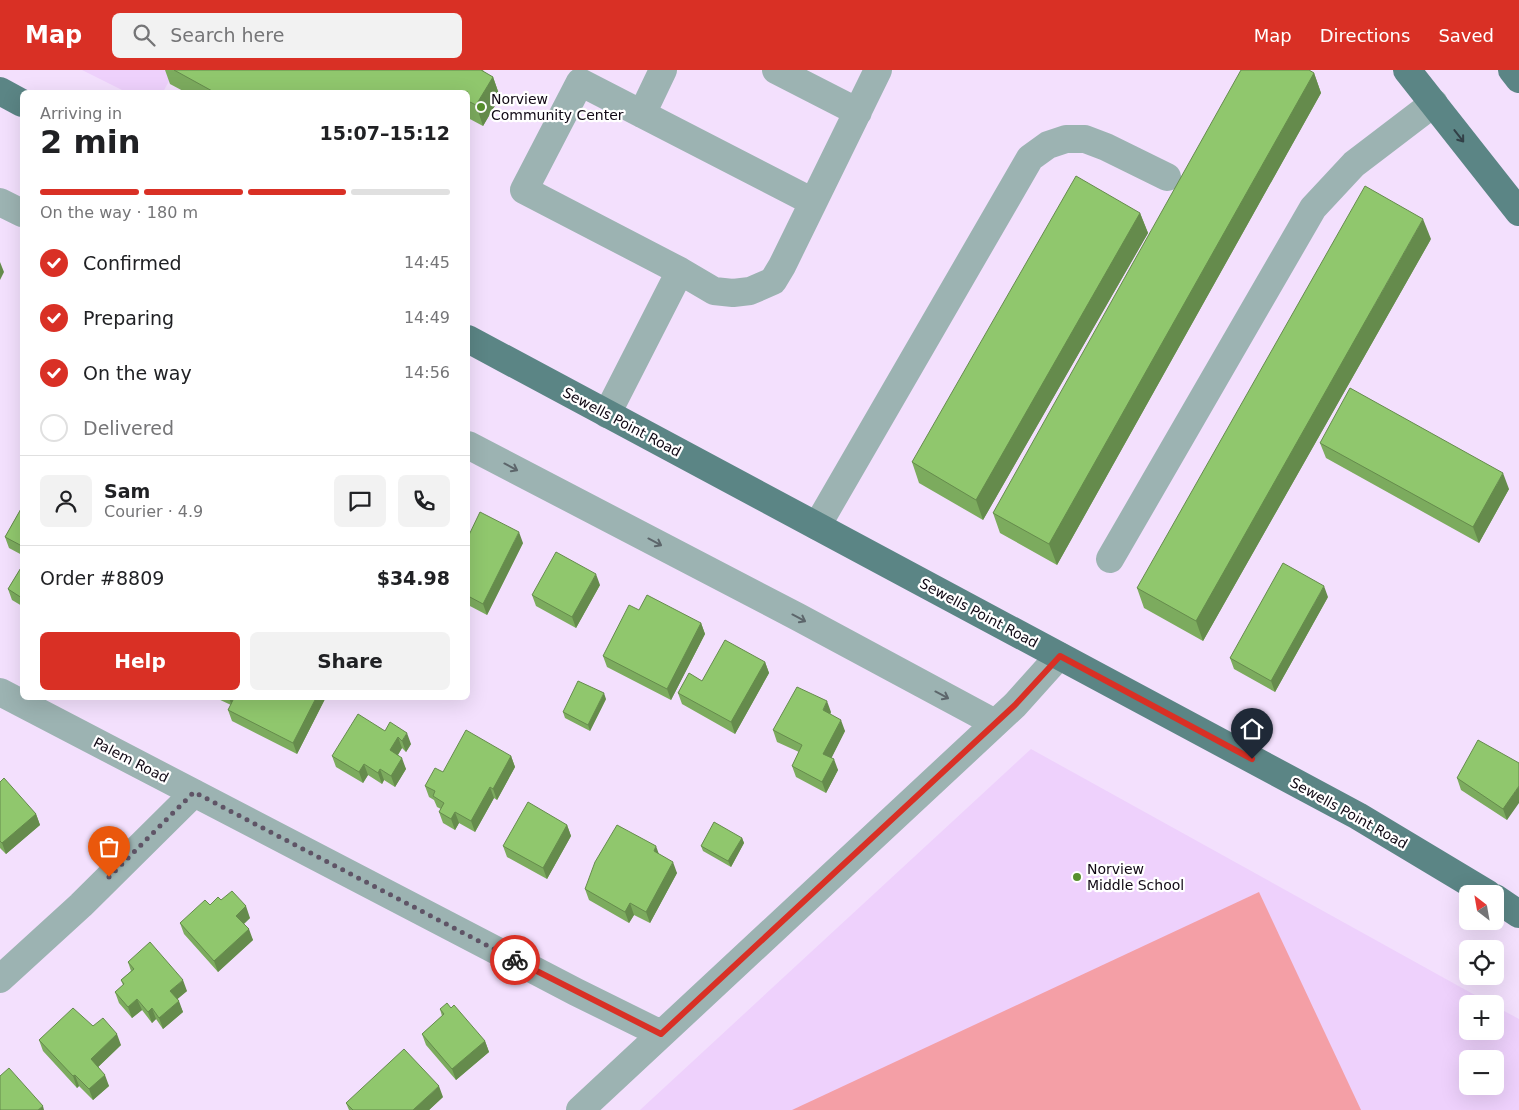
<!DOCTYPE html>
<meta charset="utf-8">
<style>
body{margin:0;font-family:"DejaVu Sans",sans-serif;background:#f2f2f2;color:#202124;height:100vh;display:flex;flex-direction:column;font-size:19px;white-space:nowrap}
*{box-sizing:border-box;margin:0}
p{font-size:16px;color:#757577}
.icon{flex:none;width:28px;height:28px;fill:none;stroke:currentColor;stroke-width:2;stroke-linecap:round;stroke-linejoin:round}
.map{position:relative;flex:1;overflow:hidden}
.side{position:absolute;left:20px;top:20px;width:450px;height:610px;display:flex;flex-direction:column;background:#fff;border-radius:8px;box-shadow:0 5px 20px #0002}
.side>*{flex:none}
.needle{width:32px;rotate:329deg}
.fabs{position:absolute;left:1459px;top:815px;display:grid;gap:10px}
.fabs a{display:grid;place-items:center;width:45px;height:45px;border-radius:8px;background:#fff;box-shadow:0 5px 20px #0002;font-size:25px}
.pin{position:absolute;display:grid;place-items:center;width:42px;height:42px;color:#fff;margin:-51px -21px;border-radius:50% 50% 50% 0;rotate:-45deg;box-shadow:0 0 5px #0007}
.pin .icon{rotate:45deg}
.courier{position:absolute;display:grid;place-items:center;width:50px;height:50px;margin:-25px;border:4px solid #d93025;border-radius:50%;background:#fff;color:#222;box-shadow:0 1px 6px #0007}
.headline em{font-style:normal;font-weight:600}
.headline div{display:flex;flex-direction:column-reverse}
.headline{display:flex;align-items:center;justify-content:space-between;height:85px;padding:0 20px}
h1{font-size:32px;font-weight:600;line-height:38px}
.bar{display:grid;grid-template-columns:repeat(4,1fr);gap:8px 5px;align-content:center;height:60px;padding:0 20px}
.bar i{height:6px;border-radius:4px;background:#e0e0e0}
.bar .current{background:#d93025}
.bar p{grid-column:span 4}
.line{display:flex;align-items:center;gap:12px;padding:0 20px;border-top:1px solid #e0e0e0}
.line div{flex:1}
.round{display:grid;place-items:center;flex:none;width:52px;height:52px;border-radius:8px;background:#f2f2f2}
ol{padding:0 20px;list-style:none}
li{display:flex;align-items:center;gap:15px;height:55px}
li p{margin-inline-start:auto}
li .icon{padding:5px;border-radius:50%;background:#d93025;color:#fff;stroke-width:4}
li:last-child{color:#757577}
li i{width:28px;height:28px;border:2px solid #e0e0e0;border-radius:50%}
.primary-button{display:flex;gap:10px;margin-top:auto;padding:10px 20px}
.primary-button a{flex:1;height:58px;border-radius:8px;background:#d93025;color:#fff;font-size:20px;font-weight:600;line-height:58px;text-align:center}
.primary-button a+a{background:#f2f2f2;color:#202124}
header{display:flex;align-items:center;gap:30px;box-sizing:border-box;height:70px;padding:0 25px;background:#d93025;color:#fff}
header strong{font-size:24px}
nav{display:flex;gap:28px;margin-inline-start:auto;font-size:18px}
.search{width:350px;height:45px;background:#f2f2f2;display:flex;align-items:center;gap:12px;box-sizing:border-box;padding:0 18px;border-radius:8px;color:#757577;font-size:19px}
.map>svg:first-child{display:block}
.built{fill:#eed1fc;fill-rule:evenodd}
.pitch{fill:#f49fa6}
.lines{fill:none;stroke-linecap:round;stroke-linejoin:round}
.minor{stroke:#9cb3b2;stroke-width:28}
.major{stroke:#5b8585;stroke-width:28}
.wall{fill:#7cab5e}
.shaded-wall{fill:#658b4c}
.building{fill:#90c76d;stroke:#658b4c}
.oneway{stroke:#324047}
.oneway2{stroke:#5d666b}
.done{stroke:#5f5466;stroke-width:5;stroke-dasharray:0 9}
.route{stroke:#d93025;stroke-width:6}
.poi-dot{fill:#57902d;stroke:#fff;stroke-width:2}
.labels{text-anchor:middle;stroke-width:4.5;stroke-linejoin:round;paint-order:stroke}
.poi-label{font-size:14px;fill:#100814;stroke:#fff;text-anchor:start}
.street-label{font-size:14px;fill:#100814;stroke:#fff}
</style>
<header>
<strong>Map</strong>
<div class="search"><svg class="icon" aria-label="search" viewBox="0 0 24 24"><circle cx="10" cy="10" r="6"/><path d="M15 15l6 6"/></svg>Search here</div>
<nav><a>Map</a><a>Directions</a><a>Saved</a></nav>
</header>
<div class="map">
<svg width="1519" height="1040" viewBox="0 0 1519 1040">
<rect width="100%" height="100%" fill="#f3e0fd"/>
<path class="built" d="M82,0H175L163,22H126Z
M1031,679L1491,934H1468V961H1495V936L1519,949V1040H640ZM1468,989H1495V1016H1468Z"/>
<path class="pitch" d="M1259,822L1361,1040H792Z"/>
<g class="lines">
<path class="minor" d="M776,0L858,42
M642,44L663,0
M0,132L22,143
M680,201L524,120L580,12L813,132
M607,344L680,201L714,221L733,223L750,221L773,211L782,196L878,0
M468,375L798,547L995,653
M817,456L1030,88L1048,75L1066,69H1085L1106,77L1167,107
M1110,489L1313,138L1354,94L1434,33
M0,622L576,922L661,964
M0,909L81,835L194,723
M580,1040L1015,635L1059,586"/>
<path class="major" d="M1407,0L1519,142
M1512,0L1519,9
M0,21L22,33
M468,269L1358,746L1488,824
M1495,828L1519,844"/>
</g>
<path class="wall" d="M165,0H483L484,2L493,7L500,27L483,56L468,48V22H185L170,14Z
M1314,3L1321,23L1057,495L1000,463L993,443Z
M1140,143L1148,163L983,450L919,413L912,392Z
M1431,169L1203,571L1144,538L1137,518Z
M1320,373L1509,419L1479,473L1326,388Z
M22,437V485L9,478L5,467Z
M468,467L523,473L487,545L468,535Z
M22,496V536L12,530L8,519Z
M600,515L576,558L536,536L532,525Z
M1328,527L1275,622L1234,599L1230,588Z
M639,540L701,553L705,564L671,630L607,597L603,586Z
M765,592L769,603L735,664L682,634L678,623L702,611Z
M216,628H324L325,629L297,684L232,651L228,640L231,635Z
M606,629L590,661L565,648L563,642Z
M831,642L830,644L845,661L831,688L838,700L826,723L796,707L792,696L799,682L777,672L773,660Z
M385,661L411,674L406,682L402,678L398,685L406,699L395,717L384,710L382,714L368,705L363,713L336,697L332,686Z
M511,686L515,697L497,730L494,728L475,762L459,753L455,760L443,753L439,742L441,739L437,737L434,730L429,727L425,716Z
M1519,693L1507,750L1461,720L1457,708Z
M0,712L36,744L40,755L6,784L0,778Z
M567,755L571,766L547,809L507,787L503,776Z
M742,768L744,773L731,797L703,781L701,776Z
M659,784L677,803L650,853L634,845L629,853L589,830L585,819Z
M221,830L250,848L244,854L253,870L218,902L184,864L180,853L210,835Z
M128,892L187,921L177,929L183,942L163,959L156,949L152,953L142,940L132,948L119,933L115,922L123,915L121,910L131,901Z
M440,939L485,971L489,982L456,1010L426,975L422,964L442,946Z
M93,956L121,975L98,997L109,1016L93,1030L79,1016L77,1018L43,981L39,970Z
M443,1027L429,1040H349L346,1033Z"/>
<path class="shaded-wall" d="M1314,3L1321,23L1057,495L1049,474Z
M493,7L500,27L483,56L476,35Z
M1140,143L1148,163L983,450L976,430Z
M1423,149L1431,169L1203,571L1196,551Z
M0,192L4,202L0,210Z
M1503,403L1509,419L1479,473L1473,457Z
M519,462L523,473L487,545L483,534Z
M596,504L600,515L576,558L572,547Z
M1324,516L1328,527L1275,622L1271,611Z
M701,553L705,564L671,630L667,619Z
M765,592L769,603L735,664L731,652Z
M604,623L606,629L590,661L588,655Z
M229,628H236L232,636Z
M316,628H324L325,629L297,684L293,673Z
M827,631L831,642L827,651L823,640Z
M841,650L845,661L828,695L823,684Z
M407,663L411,674L406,682L402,671Z
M398,667L402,678L394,691L390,680Z
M511,686L515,697L497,730L493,719Z
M402,688L406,699L395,717L391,706Z
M834,689L838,700L826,723L822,712Z
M364,694L368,705L363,713L359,702Z
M380,699L384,710L382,714L378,703Z
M1519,716V733L1507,750L1503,739Z
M490,717L494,728L475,762L471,751Z
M455,742L459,753L455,760L451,749Z
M36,744L40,755L6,784L2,773Z
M567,755L571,766L547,809L543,798Z
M742,768L744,773L731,797L728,791Z
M656,776L660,787L654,781Z
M673,792L677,803L650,853L646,842Z
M630,833L634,845L629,853L625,842Z
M246,836L250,848L240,857L236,846Z
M249,859L253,870L218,902L214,891Z
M183,910L187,921L174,932L170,921Z
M137,929L142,940L132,948L128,937Z
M179,931L183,942L163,959L159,948Z
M152,938L156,949L152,953L148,942Z
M117,964L121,975L95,1000L91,989Z
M485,971L489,982L456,1010L452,999Z
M75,1005L79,1016L77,1018L73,1006Z
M105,1005L109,1016L93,1030L89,1019Z
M439,1016L443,1027L429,1040H413Z
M43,1036L44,1040H38Z"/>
<path class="building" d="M174,0H481L493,7L476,35L468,31V22H214Z
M1241,0H1309L1314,3L1049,474L993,443Z
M1076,106L1140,143L976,430L912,392Z
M1365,116L1423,149L1196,551L1137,518Z
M1350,318L1503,403L1473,457L1320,373Z
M22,437V476L5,467Z
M480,442L519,462L483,534L468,526V467Z
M556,482L596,504L572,547L532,525Z
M1283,493L1324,516L1271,611L1230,588Z
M22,496V528L8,519Z
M647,525L701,553L667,619L603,586L629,535L639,540Z
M725,570L765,592L731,652L678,623L689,603L702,611Z
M578,611L604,623L588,655L563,642Z
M797,617L827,631L823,640L841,650L823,684L834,689L822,712L792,696L802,675L773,660Z
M234,628H316L293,673L228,640Z
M358,644L385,661L390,652L407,663L402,671L398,667L390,680L402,688L391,706L380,699L378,703L364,694L359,702L332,686Z
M466,660L511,686L493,719L490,717L471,751L455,742L451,749L439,742L444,733L433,726L435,721L425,716L435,698L443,702Z
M1478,670L1519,693V716L1503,739L1457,708Z
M4,708L36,744L2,773L0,771V712Z
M528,732L567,755L543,798L503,776Z
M714,752L742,768L728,791L701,776Z
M617,755L656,776L654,781L673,792L646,842L630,833L625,842L585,819L595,792Z
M232,821L246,836L236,846L249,859L214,891L180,853L205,830L210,835L218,827L221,830Z
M150,872L183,910L170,921L179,931L159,948L152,938L148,942L137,929L128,937L115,922L124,914L121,910L134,899L128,892Z
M447,933L451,938L454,935L485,971L452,999L422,964L444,944L440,939Z
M73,938L93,956L103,948L117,964L91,989L105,1005L89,1019L75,1005L73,1006L39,970Z
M404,979L439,1016L413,1040H353L346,1033Z
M9,998L43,1036L38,1040H0V1006Z"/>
<defs><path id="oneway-shaft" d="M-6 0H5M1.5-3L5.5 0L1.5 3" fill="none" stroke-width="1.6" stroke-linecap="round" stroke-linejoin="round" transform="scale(1.25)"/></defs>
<use class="oneway" href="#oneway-shaft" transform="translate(1459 66) rotate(52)"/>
<g class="oneway2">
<use href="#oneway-shaft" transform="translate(511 397) rotate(28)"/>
<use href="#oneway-shaft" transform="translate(655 472) rotate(28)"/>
<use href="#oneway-shaft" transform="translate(799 548) rotate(28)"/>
<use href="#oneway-shaft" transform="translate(942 625) rotate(28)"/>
</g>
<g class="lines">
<path class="done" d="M109,807L194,722L515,890"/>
<path class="route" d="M515,890L661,964L1015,635L1060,586L1252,689"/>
</g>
<g class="poi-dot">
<circle cx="481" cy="37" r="5"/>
<circle cx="1077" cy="807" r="5"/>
</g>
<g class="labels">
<g class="poi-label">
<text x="491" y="34">Norview<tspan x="491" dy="16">Community Center</tspan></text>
<text x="1087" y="804">Norview<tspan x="1087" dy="16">Middle School</tspan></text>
</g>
<g class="street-label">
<text transform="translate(622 352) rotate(28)" y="5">Sewells Point Road</text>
<text transform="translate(979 543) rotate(28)" y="5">Sewells Point Road</text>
<text transform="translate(131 690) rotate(27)" y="5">Palem Road</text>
<text transform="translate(1349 743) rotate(29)" y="5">Sewells Point Road</text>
</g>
</g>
</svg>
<div class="fabs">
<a><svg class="needle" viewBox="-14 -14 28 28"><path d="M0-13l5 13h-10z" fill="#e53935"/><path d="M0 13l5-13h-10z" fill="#757577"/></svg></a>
<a><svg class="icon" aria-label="locate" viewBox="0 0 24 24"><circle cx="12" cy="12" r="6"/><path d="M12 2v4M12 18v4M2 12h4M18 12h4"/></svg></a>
<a>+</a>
<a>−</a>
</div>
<div class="pin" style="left:109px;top:807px;background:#ea580c"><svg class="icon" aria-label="bag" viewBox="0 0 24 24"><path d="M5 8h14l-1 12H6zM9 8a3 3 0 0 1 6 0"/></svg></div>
<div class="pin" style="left:1252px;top:689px;background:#1f2937"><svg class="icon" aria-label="home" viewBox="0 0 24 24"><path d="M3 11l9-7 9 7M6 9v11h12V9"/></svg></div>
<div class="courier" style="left:515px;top:890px"><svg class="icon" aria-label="bike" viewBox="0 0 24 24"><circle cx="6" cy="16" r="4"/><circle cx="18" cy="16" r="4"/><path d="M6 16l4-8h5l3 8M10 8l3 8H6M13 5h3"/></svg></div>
<section class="side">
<div class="headline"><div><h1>2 min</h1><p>Arriving in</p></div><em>15:07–15:12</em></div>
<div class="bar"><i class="current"></i><i class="current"></i><i class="current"></i><i></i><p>On the way · 180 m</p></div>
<ol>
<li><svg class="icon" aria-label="check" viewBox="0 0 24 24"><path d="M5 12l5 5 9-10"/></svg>Confirmed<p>14:45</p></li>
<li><svg class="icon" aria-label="check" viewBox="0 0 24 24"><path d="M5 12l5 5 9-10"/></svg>Preparing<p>14:49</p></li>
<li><svg class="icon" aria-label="check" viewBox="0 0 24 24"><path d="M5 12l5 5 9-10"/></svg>On the way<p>14:56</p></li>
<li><i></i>Delivered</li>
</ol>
<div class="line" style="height:90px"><a class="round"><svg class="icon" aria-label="person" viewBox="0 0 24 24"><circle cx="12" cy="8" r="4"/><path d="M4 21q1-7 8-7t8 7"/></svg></a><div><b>Sam</b><p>Courier · 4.9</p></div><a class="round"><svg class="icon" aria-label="chat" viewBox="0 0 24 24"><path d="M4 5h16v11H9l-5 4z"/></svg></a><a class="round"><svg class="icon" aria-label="phone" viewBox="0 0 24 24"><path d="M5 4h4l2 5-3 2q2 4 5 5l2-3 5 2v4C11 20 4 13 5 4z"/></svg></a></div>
<div class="line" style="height:65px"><div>Order #8809</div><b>$34.98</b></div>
<div class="primary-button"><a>Help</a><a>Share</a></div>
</section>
</div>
